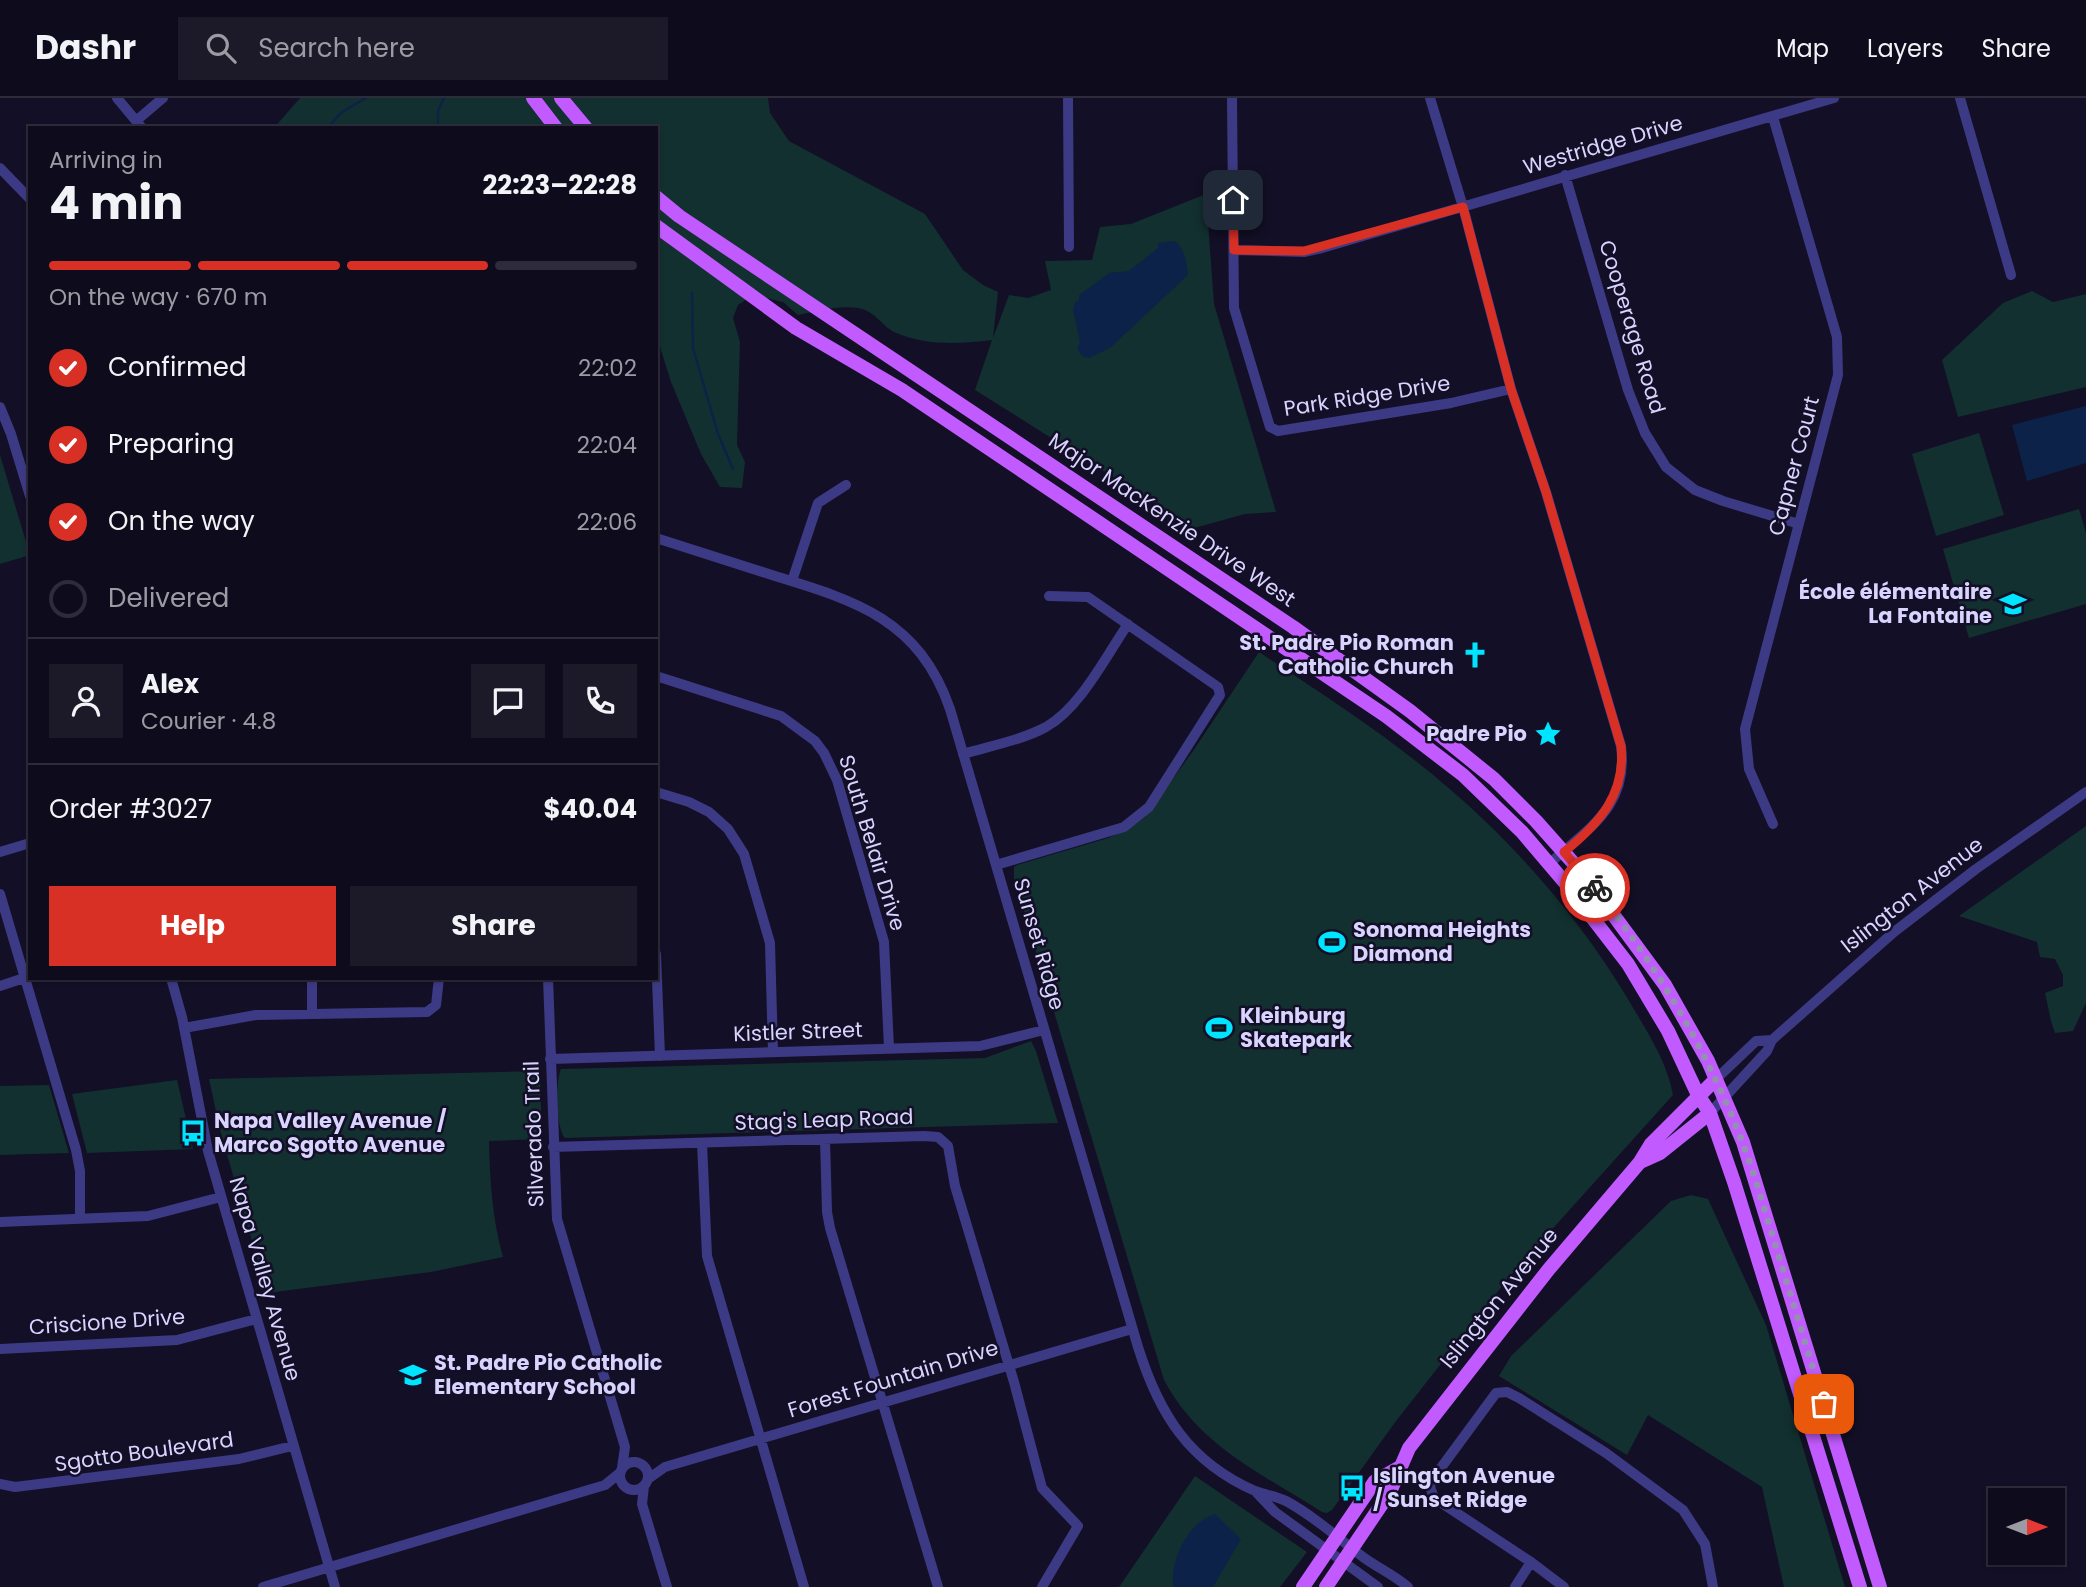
<!DOCTYPE html>
<meta charset="utf-8">
<style>
body{margin:0;font-family:Poppins,sans-serif;background:#1c1929;color:#f1f3f6;height:100vh;display:flex;flex-direction:column;font-size:26px;white-space:nowrap}
*{box-sizing:border-box;margin:0}
p{font-size:23px;color:#9b9ba3}
.icon{flex:none;width:38px;height:38px;fill:none;stroke:currentColor;stroke-width:2;stroke-linecap:round;stroke-linejoin:round}
.map{position:relative;flex:1;overflow:hidden}
.sheet{position:absolute;left:28px;top:28px;width:630px;height:854px;display:flex;flex-direction:column;background:#0e0b1c;border-radius:0px;box-shadow:0 2px 5px #0004,0 0 0 2px #2e2b3b}
.sheet>*{flex:none}
.needle{width:46px;rotate:90deg}
.tools{position:absolute;left:1988px;top:1390px;display:grid;gap:14px}
.tools a{display:grid;place-items:center;width:77px;height:77px;border-radius:0px;background:#0e0b1c;box-shadow:0 2px 5px #0004,0 0 0 2px #2e2b3b;font-size:35px}
.pin{position:absolute;display:grid;place-items:center;width:60px;height:60px;color:#fff;margin:-30px;border-radius:14px;box-shadow:0 4px 10px #0006}
.courier{position:absolute;display:grid;place-items:center;width:70px;height:70px;margin:-35px;border:5px solid #d93025;border-radius:50%;background:#fff;color:#222;box-shadow:0 2px 9px #0007}
.overview em{font-style:normal;font-weight:700}
.overview div{display:flex;flex-direction:column-reverse}
.overview{display:flex;align-items:center;justify-content:space-between;height:119px;padding:0 21px}
h1{font-size:46px;font-weight:700;line-height:52px}
.bar{display:grid;grid-template-columns:repeat(4,1fr);gap:10px 7px;align-content:center;height:84px;padding:0 21px}
.bar i{height:9px;border-radius:5px;background:#2e2b3b}
.bar .current{background:#d93025}
.bar p{grid-column:span 4}
.line{display:flex;align-items:center;gap:18px;padding:0 21px;border-top:2px solid #2e2b3b}
.line div{flex:1}
.round{display:grid;place-items:center;flex:none;width:74px;height:74px;border-radius:0px;background:#1c1929}
ol{padding:0 21px;list-style:none}
li{display:flex;align-items:center;gap:21px;height:77px}
li p{margin-inline-start:auto}
li .icon{padding:7px;border-radius:50%;background:#d93025;color:#fff;stroke-width:4}
li:last-child{color:#9b9ba3}
li i{width:38px;height:38px;border:4px solid #2e2b3b;border-radius:50%}
.cta{display:flex;gap:14px;margin-top:auto;padding:14px 21px}
.cta a{flex:1;height:80px;border-radius:0px;background:#d93025;color:#fff;font-size:28px;font-weight:700;line-height:80px;text-align:center}
.cta a+a{background:#1c1929;color:#f1f3f6}
header{display:flex;align-items:center;gap:42px;box-sizing:border-box;height:98px;padding:0 35px;background:#0e0b1c;border-bottom:2px solid #2e2b3b}
header strong{font-size:33px}
nav{display:flex;gap:38px;margin-inline-start:auto;font-size:24px}
.search{width:490px;height:63px;background:#1c1929;display:flex;align-items:center;gap:18px;box-sizing:border-box;padding:0 24px;border-radius:0px;color:#9b9ba3;font-size:26px}
.map>svg:first-child{display:block}
.green{fill:#12302f}
.water{fill:#0c2248}
.lines{fill:none;stroke-linecap:round;stroke-linejoin:round}
.stream{stroke:#0c2248;stroke-width:2.5}
.minor{stroke:#3d3a85;stroke-width:10}
.major{stroke:#c25bff;stroke-width:14}
.done{stroke:#948fb3;stroke-width:7;stroke-dasharray:0 12.6}
.route{stroke:#d93025;stroke-width:9}
.labels{text-anchor:middle;stroke-width:5;stroke-linejoin:round;paint-order:stroke}
.street-label{font-size:21px;fill:#d9d4ff;stroke:#130f26}
.poi-label{font-size:21px;font-weight:bold;fill:#d9d4ff;stroke:#130f26;text-anchor:start}
</style>
<header>
<strong>Dashr</strong>
<div class="search"><svg class="icon" aria-label="search" viewBox="0 0 24 24"><circle cx="10" cy="10" r="6"/><path d="M15 15l6 6"/></svg>Search here</div>
<nav><a>Map</a><a>Layers</a><a>Share</a></nav>
</header>
<div class="map">
<svg width="2086" height="1489" viewBox="0 0 2086 1489">
<rect width="100%" height="100%" fill="#130f26"/>
<path class="green" d="M300,0H768L770,15L789,43L925,116L963,172L983,187L998,194L993,240L1009,197L1028,200L1051,192L1045,163L1092,162L1100,129L1131,126L1206,96L1214,206L1276,414L1245,416L1194,430L975,292L992,242C959,246 925,248 894,234C881,227 875,213 858,210C838,207 818,213 798,217L783,204L758,198L750,199L738,207L733,220L740,244L737,347L745,364L742,390L720,389L701,356L671,284L656,236V30H274Z
M2032,193L2053,204L2086,196V289L1958,319L1942,262L2003,205Z
M1979,335L2004,417L1936,438L1912,356Z
M0,357L30,457L0,466Z
M2079,411L2086,435V506L1969,540L1943,451Z
M1259,554C1322,596 1387,637 1445,687C1516,747 1580,821 1628,901C1645,931 1667,962 1673,997L1510,1178L1396,1323L1332,1412L1327,1415L1322,1414C1261,1375 1199,1348 1164,1282L1014,780V769L1017,767L1108,740L1130,730L1145,719L1193,653Z
M2086,728V905L2073,933L2055,935L2051,923L2045,895L2063,888V877L2055,861L2040,859L2037,844L1959,818Z
M1031,943L1036,953L1058,1025L565,1040C556,1030 555,984 561,971L985,960Z
M540,973L542,1041L489,1043C490,1083 492,1120 503,1159L431,1174L267,1195L220,1032L209,981Z
M177,982L193,1051L87,1055L72,996Z
M49,987L69,1055L0,1057V988Z
M1691,1097L1708,1101L1766,1227L1845,1489H1784L1762,1389L1648,1317L1627,1357L1499,1278L1511,1258L1671,1103Z
M1195,1378L1307,1454L1280,1489H1119Z"/>
<path class="water" d="M1175,143C1186,152 1186,164 1188,177L1110,250L1089,260L1082,258L1077,250L1080,244L1073,212L1075,204L1079,203V197L1109,175L1129,173L1158,150V145Z
M2086,308V365L2027,383L2012,327Z
M1215,1416L1241,1441L1213,1489H1173C1170,1462 1188,1424 1215,1416Z"/>
<g class="lines">
<path class="stream" d="M327,30L342,14L366,0
M438,30V13L444,0
M692,195L693,250L718,336L733,371"/>
<path class="minor" d="M117,0L142,30
M1068,0L1069,149
M1232,0L1234,210L1270,329L1278,333L1451,305L1511,291
M1430,0L1463,109L1511,291L1546,394L1621,648C1629,709 1588,730 1549,766
M1960,0L2011,177
M1773,19L1837,239L1838,277L1745,631L1749,671L1773,726
M137,22L163,0
M0,70L30,101
M1565,77L1628,292L1645,335L1666,369L1695,392L1723,403L1799,426
M1234,152L1304,154L1322,150L1834,0
M0,309L11,336L30,398
M656,440C696,453 735,465 775,478C857,503 919,522 950,611L1138,1249C1159,1316 1189,1364 1255,1393C1265,1397 1276,1398 1286,1403C1314,1418 1338,1440 1363,1459C1378,1470 1394,1477 1408,1489
M792,483L818,405L846,387
M656,578L781,618L815,643L824,655L837,682L884,844L889,950
M963,656C990,648 1022,642 1046,629C1081,609 1106,558 1128,526
M656,694L689,704L709,714L728,731L744,756L770,845L773,954
M0,754L30,745
M996,767L1124,729L1149,709L1220,597L1218,589L1088,499L1049,498
M0,796L76,1052L80,1073V1120
M656,856L660,958
M171,880L182,919L208,1053L335,1489
M312,880V915
M548,880L557,1121L625,1349L622,1370
M0,888L24,880
M184,930L256,917L427,914L436,907L439,880
M550,961L980,948L1044,932
M1716,981L1756,943L1772,942
M1710,1015L1767,953L1772,942L1894,834L1976,771L2086,694
M825,1041L827,1114L830,1130L938,1489
M702,1045L707,1158L804,1489
M553,1049L924,1038L938,1039L948,1048L955,1088L1014,1284L1042,1390L1078,1428L1042,1489
M0,1124L148,1118L221,1099
M0,1251L177,1242L256,1221
M620 1378a14 14 0 1 1 28 0a14 14 0 1 1-28 0Z
M648,1381L665,1369L1132,1231
M0,1386L15,1389L239,1361L292,1348
M644,1388L642,1406L667,1489
M1257,1395L1275,1414L1378,1489
M263,1489L605,1387L621,1374
M1515,1489L1531,1464
M1564,1489L1531,1464L1434,1400L1430,1389L1432,1382L1496,1295L1507,1294L1519,1300L1606,1355L1683,1412L1705,1446L1713,1489"/>
<path class="major" d="M533,0L556,30
M561,0L586,30
M656,99L679,118L1293,529L1410,613L1494,681L1536,723L1584,777L1665,887L1708,963L1743,1044L1880,1489
M656,128L796,230L902,292L1386,618L1463,677L1522,734L1567,787L1628,866L1668,933L1698,997L1710,1015L1734,1084L1860,1489
M1640,1064L1660,1055L1710,1015
M1303,1489L1375,1383L1400,1369
M1326,1489L1390,1394L1409,1350L1549,1171L1640,1064L1651,1046L1716,981"/>
</g>
<g class="lines">
<path class="done" d="M1595,790C1664,877 1719,972 1754,1077L1824,1306"/>
<path class="route" d="M1233,102L1234,152L1304,153L1463,109L1511,291L1546,394L1621,648C1626,696 1599,726 1564,754L1595,790"/>
</g>
<defs>
<g id="school-bare" transform="scale(2.1)"><path d="M0-5L7-2L0 1L-7-2ZM-4 1L0 2.5L4 1V4Q0 6-4 4Z" fill="#00e5ff" stroke="#130f26" stroke-width="2.5" paint-order="stroke"/></g>
<g id="church-bare" transform="scale(2.1)"><path d="M-1.2-6h2.4v3.5h3.3v2.4h-3.3V6h-2.4V-.1h-3.3v-2.4h3.3Z" fill="#00e5ff" stroke="#130f26" stroke-width="2.5" paint-order="stroke"/></g>
<g id="sight-bare" transform="scale(2.1)"><path d="M0-6L1.8-2.2L6-1.7L2.9 1.2L3.7 5.4L0 3.3L-3.7 5.4L-2.9 1.2L-6-1.7L-1.8-2.2Z" fill="#00e5ff" stroke="#130f26" stroke-width="2.5" paint-order="stroke"/></g>
<g id="stadium-bare" transform="scale(2.1)"><path d="M0-5a6.5 5 0 1 0 0 10a6.5 5 0 1 0 0-10ZM-3.5-1.8h7v3.6h-7Z" fill="#00e5ff" stroke="#130f26" stroke-width="2.5" paint-order="stroke"/></g>
<g id="bus-bare" transform="scale(2.1)"><path d="M-5-6H5V4H4V6H2V4H-2V6H-4V4H-5ZM-3.5-4V0h7V-4ZM-3.5 1.2v1.5H-2V1.2ZM2 1.2v1.5H3.5V1.2Z" fill="#00e5ff" stroke="#130f26" stroke-width="2.5" paint-order="stroke"/></g>
</defs>
<g fill-rule="evenodd">
<use href="#school-bare" x="2013" y="506"/>
<use href="#church-bare" x="1475" y="557"/>
<use href="#sight-bare" x="1548" y="636"/>
<use href="#stadium-bare" x="1332" y="844"/>
<use href="#stadium-bare" x="1219" y="930"/>
<use href="#bus-bare" x="193" y="1035"/>
<use href="#school-bare" x="413" y="1277"/>
<use href="#bus-bare" x="1352" y="1390"/>
</g>
<g class="labels">
<g class="street-label">
<text transform="translate(1603 47) rotate(-16)" y="7">Westridge Drive</text>
<text transform="translate(1632 229) rotate(73)" y="7">Cooperage Road</text>
<text transform="translate(1367 298) rotate(-9)" y="7">Park Ridge Drive</text>
<text transform="translate(1794 368) rotate(-75)" y="7">Capner Court</text>
<text transform="translate(1172 422) rotate(34)" y="7">Major MacKenzie Drive West</text>
<text transform="translate(872 745) rotate(73)" y="7">South Belair Drive</text>
<text transform="translate(1912 797) rotate(-38)" y="7">Islington Avenue</text>
<text transform="translate(1039 846) rotate(74)" y="7">Sunset Ridge</text>
<text transform="translate(798 934) rotate(-2)" y="7">Kistler Street</text>
<text transform="translate(824 1022) rotate(-2)" y="7">Stag's Leap Road</text>
<text transform="translate(534 1036) rotate(-92)" y="7">Silverado Trail</text>
<text transform="translate(265 1181) rotate(74)" y="7">Napa Valley Avenue</text>
<text transform="translate(1499 1200) rotate(-51)" y="7">Islington Avenue</text>
<text transform="translate(107 1224) rotate(-4)" y="7">Criscione Drive</text>
<text transform="translate(893 1281) rotate(-17)" y="7">Forest Fountain Drive</text>
<text transform="translate(144 1354) rotate(-8)" y="7">Sgotto Boulevard</text>
</g>
<g class="poi-label">
<text x="1992" y="501" text-anchor="end">École élémentaire<tspan x="1992" dy="24">La Fontaine</tspan></text>
<text x="1454" y="552" text-anchor="end">St. Padre Pio Roman<tspan x="1454" dy="24">Catholic Church</tspan></text>
<text x="1527" y="643" text-anchor="end">Padre Pio</text>
<text x="1353" y="839">Sonoma Heights<tspan x="1353" dy="24">Diamond</tspan></text>
<text x="1240" y="925">Kleinburg<tspan x="1240" dy="24">Skatepark</tspan></text>
<text x="214" y="1030">Napa Valley Avenue /<tspan x="214" dy="24">Marco Sgotto Avenue</tspan></text>
<text x="434" y="1272">St. Padre Pio Catholic<tspan x="434" dy="24">Elementary School</tspan></text>
<text x="1373" y="1385">Islington Avenue<tspan x="1373" dy="24">/ Sunset Ridge</tspan></text>
</g>
</g>
</svg>
<div class="tools">
<a><svg class="needle" viewBox="-14 -14 28 28"><path d="M0-13l5 13h-10z" fill="#e53935"/><path d="M0 13l5-13h-10z" fill="#9b9ba3"/></svg></a>
</div>
<div class="pin" style="left:1824px;top:1306px;background:#ea580c"><svg class="icon" aria-label="bag" viewBox="0 0 24 24"><path d="M5 8h14l-1 12H6zM9 8a3 3 0 0 1 6 0"/></svg></div>
<div class="pin" style="left:1233px;top:102px;background:#1f2937"><svg class="icon" aria-label="home" viewBox="0 0 24 24"><path d="M3 11l9-7 9 7M6 9v11h12V9"/></svg></div>
<div class="courier" style="left:1595px;top:790px"><svg class="icon" aria-label="bike" viewBox="0 0 24 24"><circle cx="6" cy="16" r="4"/><circle cx="18" cy="16" r="4"/><path d="M6 16l4-8h5l3 8M10 8l3 8H6M13 5h3"/></svg></div>
<section class="sheet">
<div class="overview"><div><h1>4 min</h1><p>Arriving in</p></div><em>22:23–22:28</em></div>
<div class="bar"><i class="current"></i><i class="current"></i><i class="current"></i><i></i><p>On the way · 670 m</p></div>
<ol>
<li><svg class="icon" aria-label="check" viewBox="0 0 24 24"><path d="M5 12l5 5 9-10"/></svg>Confirmed<p>22:02</p></li>
<li><svg class="icon" aria-label="check" viewBox="0 0 24 24"><path d="M5 12l5 5 9-10"/></svg>Preparing<p>22:04</p></li>
<li><svg class="icon" aria-label="check" viewBox="0 0 24 24"><path d="M5 12l5 5 9-10"/></svg>On the way<p>22:06</p></li>
<li><i></i>Delivered</li>
</ol>
<div class="line" style="height:126px"><a class="round"><svg class="icon" aria-label="person" viewBox="0 0 24 24"><circle cx="12" cy="8" r="4"/><path d="M4 21q1-7 8-7t8 7"/></svg></a><div><b>Alex</b><p>Courier · 4.8</p></div><a class="round"><svg class="icon" aria-label="chat" viewBox="0 0 24 24"><path d="M4 5h16v11H9l-5 4z"/></svg></a><a class="round"><svg class="icon" aria-label="phone" viewBox="0 0 24 24"><path d="M5 4h4l2 5-3 2q2 4 5 5l2-3 5 2v4C11 20 4 13 5 4z"/></svg></a></div>
<div class="line" style="height:91px"><div>Order #3027</div><b>$40.04</b></div>
<div class="cta"><a>Help</a><a>Share</a></div>
</section>
</div>
